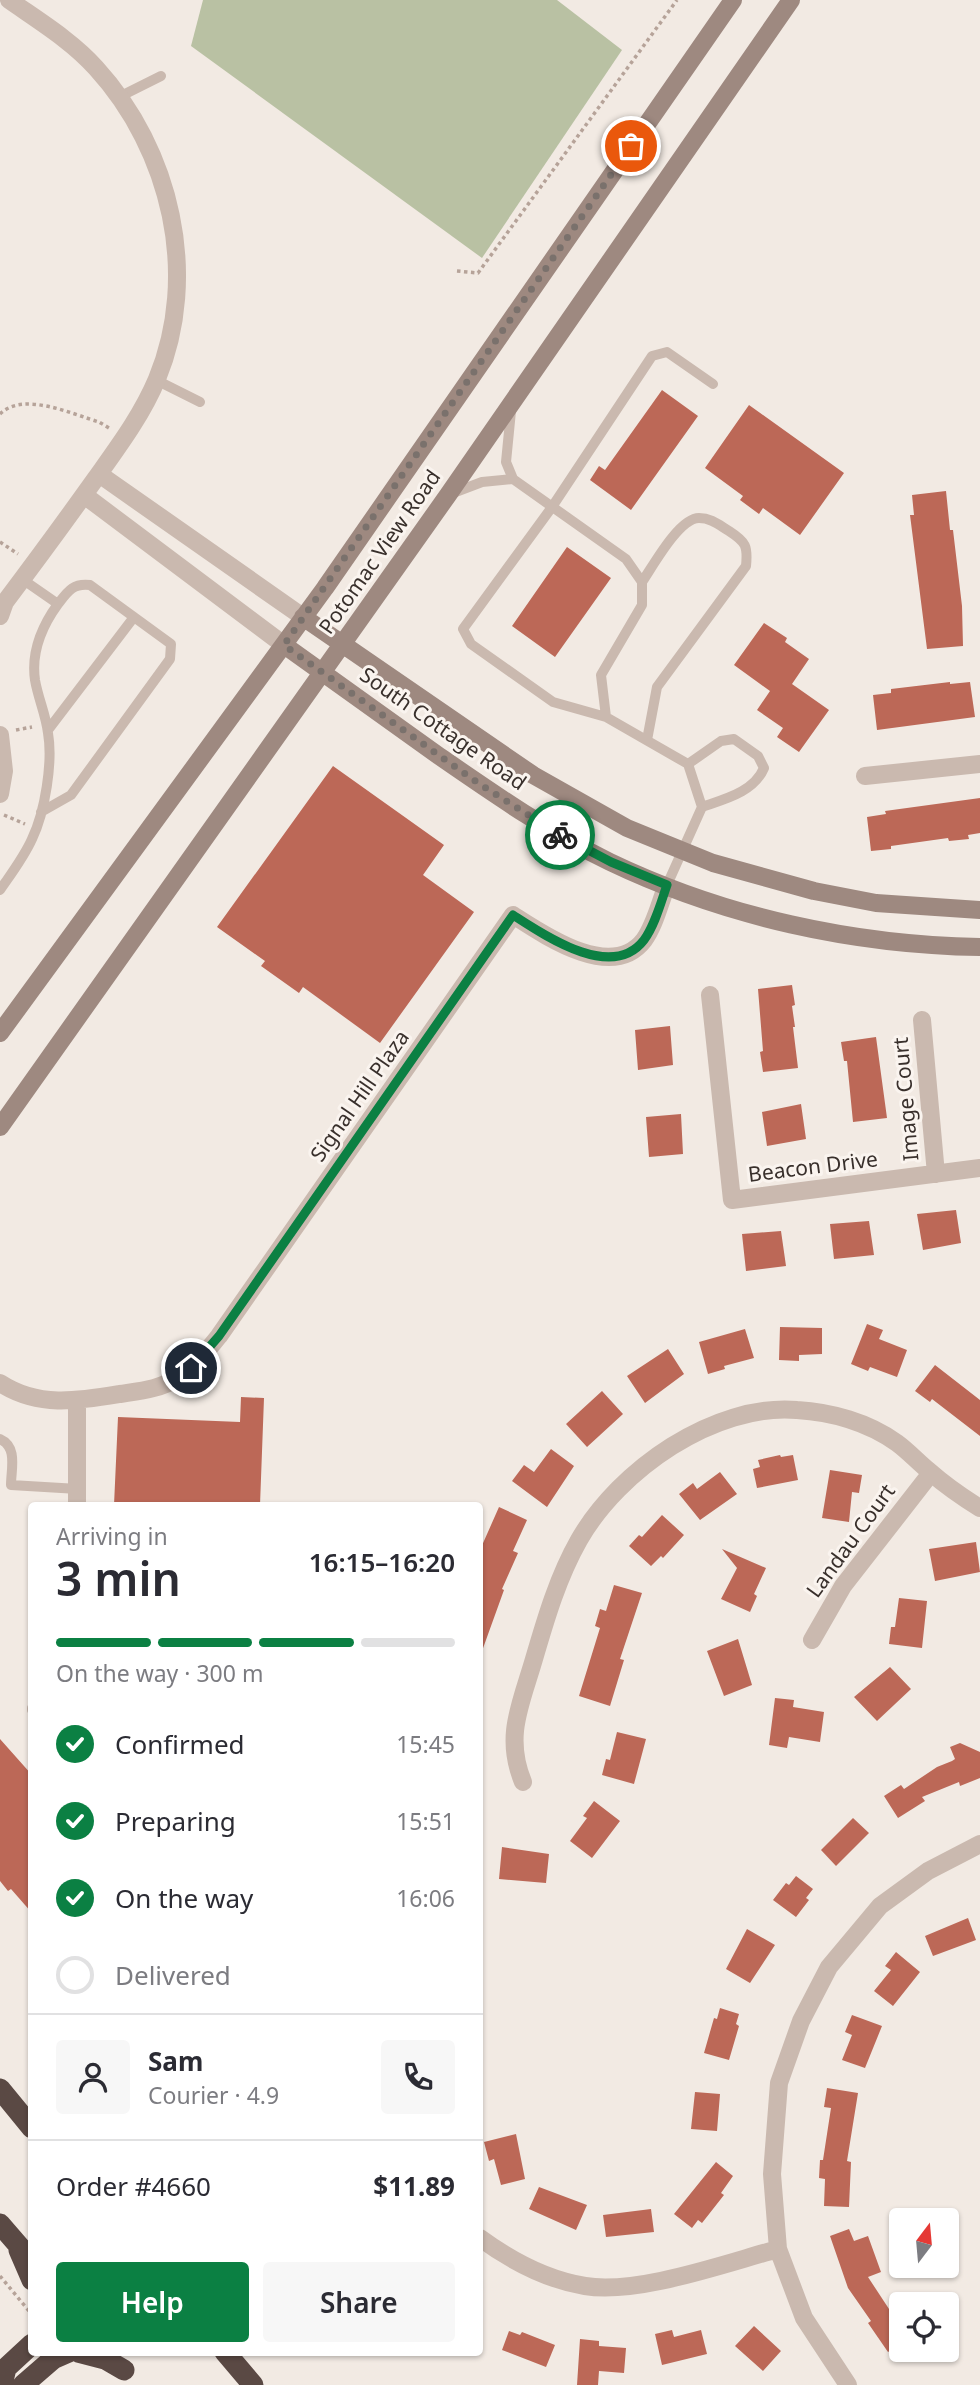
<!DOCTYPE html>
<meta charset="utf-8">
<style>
body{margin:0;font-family:"Noto Sans",sans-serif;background:#f7f7f7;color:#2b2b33;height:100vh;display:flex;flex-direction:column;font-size:26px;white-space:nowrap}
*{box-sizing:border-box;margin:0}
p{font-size:23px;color:#7c7c81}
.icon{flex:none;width:38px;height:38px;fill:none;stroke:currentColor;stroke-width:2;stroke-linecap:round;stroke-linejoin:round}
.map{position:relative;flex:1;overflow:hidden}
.details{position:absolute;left:28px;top:1502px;width:455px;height:854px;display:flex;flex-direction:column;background:#fff;border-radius:7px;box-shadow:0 2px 5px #0004}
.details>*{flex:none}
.needle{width:46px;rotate:16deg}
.tools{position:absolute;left:889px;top:2208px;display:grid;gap:14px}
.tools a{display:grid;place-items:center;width:70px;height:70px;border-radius:7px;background:#fff;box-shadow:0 2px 5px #0004;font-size:35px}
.pin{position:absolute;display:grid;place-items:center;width:60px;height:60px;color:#fff;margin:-30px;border:4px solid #fff;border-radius:50%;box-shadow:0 2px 7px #0007}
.courier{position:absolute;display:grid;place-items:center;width:70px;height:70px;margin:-35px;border:5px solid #0b8043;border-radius:50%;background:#fff;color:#222;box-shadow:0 2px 9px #0007}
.overview em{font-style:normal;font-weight:600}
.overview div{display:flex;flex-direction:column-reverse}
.overview{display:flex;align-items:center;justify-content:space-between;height:119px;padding:0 28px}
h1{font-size:46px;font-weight:600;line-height:52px}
.bar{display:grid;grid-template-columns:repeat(4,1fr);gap:10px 7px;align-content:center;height:84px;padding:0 28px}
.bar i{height:9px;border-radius:5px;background:#e1e1e2}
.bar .active{background:#0b8043}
.bar p{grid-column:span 4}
.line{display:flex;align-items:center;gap:18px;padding:0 28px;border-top:2px solid #e1e1e2}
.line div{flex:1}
.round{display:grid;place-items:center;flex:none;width:74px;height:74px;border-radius:7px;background:#f7f7f7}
ol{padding:0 28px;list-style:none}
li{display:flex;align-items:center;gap:21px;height:77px}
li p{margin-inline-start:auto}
li .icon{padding:7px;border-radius:50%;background:#0b8043;color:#fff;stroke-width:4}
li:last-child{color:#7c7c81}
li i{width:38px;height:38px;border:4px solid #e1e1e2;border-radius:50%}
.action{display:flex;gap:14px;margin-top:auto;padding:14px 28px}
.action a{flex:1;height:80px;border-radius:7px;background:#0b8043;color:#fff;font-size:28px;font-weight:600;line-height:80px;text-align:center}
.action a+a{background:#f7f7f7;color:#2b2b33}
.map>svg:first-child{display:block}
.green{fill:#b9c1a3}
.building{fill:#bc6857}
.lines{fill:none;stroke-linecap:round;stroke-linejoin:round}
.path{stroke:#b6a399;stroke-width:3.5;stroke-dasharray:3.5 3.5;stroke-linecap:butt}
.lane{stroke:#cab9af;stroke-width:10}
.street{stroke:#cab9af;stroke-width:18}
.secondary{stroke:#9e8980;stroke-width:18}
.highway{stroke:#5a4944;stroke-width:21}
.done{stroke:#7a716c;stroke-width:7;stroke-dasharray:0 12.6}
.route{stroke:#0b8043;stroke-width:9}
.labels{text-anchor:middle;stroke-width:6;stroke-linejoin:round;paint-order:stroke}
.street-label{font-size:21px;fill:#39302c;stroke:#faf4ef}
</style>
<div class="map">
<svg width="980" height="2385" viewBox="0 0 980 2385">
<rect width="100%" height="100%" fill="#f2eae3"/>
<path class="green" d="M203,0H557L622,50L482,258L191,46Z"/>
<path class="building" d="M662,390L698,416L631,510L590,480L599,466L605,470Z
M749,405L844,473L800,535L763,508L759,514L740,500L743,496L705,468Z
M946,491L950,530H953L962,606L963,646L927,649L910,515H914L912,495Z
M567,547L611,578L555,657L512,626Z
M764,623L787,638L785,642L809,659L792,684L829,710L799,752L777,737L783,728L757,710L770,691L734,665Z
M950,682V684L970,682L975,717L877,730L873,695L891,693V689Z
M333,766L444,845L423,875L474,912L380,1043L303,987L299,993L261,966L265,961L217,927Z
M980,798V833L968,835L969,839L949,841L948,838L891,846V849L871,851L867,817L886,814L885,811Z
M792,985L795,1005L792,1006L795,1027H793L798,1068L763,1072L760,1052L763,1051L758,989Z
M670,1026L673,1065L638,1070L635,1030Z
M876,1037L887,1118L853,1122L847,1061H844L841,1042Z
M801,1104L806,1139L767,1146L762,1112Z
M681,1114L683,1154L649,1157L646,1117Z
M956,1210L961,1243L923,1250L917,1214Z
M869,1221L874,1255L834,1259L830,1224Z
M781,1231L786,1266L746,1271L742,1234Z
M867,1324L883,1330L879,1339L907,1350L897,1377L870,1367L868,1371L851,1364Z
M780,1327L822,1328V1354L799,1355V1361L779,1360Z
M745,1329L754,1358L724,1366L725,1369L708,1374L699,1342Z
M668,1349L684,1374L645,1403L627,1376Z
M935,1365L980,1400V1436L932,1399L930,1402L915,1391Z
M602,1391L623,1414L587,1447L566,1424Z
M241,1397L264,1398L260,1505H114L118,1417L240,1422Z
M551,1449L574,1466L547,1507L512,1481L524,1465L534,1472Z
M780,1455L781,1457L793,1455L798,1480L757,1488L753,1469L760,1467L758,1460Z
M830,1470L862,1475L859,1493L852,1492L849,1522L822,1518Z
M720,1472L737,1494L700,1520L679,1494L693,1483L697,1489Z
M499,1507L527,1520L513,1551L518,1553L502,1589L504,1590L482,1651H480V1550Z
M662,1515L684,1535L663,1558L661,1556L651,1566L629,1546L639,1535L642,1537Z
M976,1542L980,1572L935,1581L929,1549Z
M722,1549L766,1568L754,1594L757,1596L750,1612L721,1599L737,1568Z
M614,1585L642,1593L620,1659L624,1660L610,1706L579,1696L600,1628L595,1626L600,1609L606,1611Z
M899,1598L927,1601L922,1648L889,1644L891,1627H895Z
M738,1639L752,1685L724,1696L707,1651Z
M890,1667L911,1689L877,1721L854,1697Z
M775,1698L794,1700L793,1707L824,1712L820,1742L789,1737L787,1748L769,1745Z
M617,1732L646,1739L634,1784L602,1775L606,1759L610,1760Z
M0,1739L32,1775V1913L11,1889L8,1891L0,1881Z
M960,1743L980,1752V1778L960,1786L959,1782L922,1797L925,1801L898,1818L884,1796L901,1785L904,1789L937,1767L952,1761L955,1759L950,1747Z
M594,1801L620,1821L592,1858L570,1841L587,1818L583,1816Z
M853,1818L869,1833L836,1866L821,1850Z
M502,1847L549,1854L546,1883L499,1879Z
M796,1876L813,1889L806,1898L809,1900L796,1917L773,1900L786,1883L789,1885Z
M968,1918L976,1940L933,1956L925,1936Z
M747,1929L775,1945L750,1983L726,1969Z
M896,1952L920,1972L893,2006L874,1991L891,1970L885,1966Z
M720,2008L739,2014L736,2024L739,2026L729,2060L704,2053L714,2018L717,2019Z
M852,2015L882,2026L865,2068L842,2060L852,2035L845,2032Z
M827,2088L858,2093L847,2161L851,2162L849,2207L824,2206L825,2179L819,2178L820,2160H823L831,2108L824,2107Z
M695,2092L720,2094L717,2131L691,2129Z
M516,2134L525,2179L501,2185L494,2159L489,2161L484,2142Z
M716,2162L733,2176L721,2193L724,2195L702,2223L698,2220L692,2228L674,2214Z
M539,2187L587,2205L576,2230L529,2209Z
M651,2209L654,2232L606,2237L603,2215Z
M849,2229L854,2241L868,2236L881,2272L868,2277L889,2309L891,2308L894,2314L901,2309V2344L888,2352L868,2323L871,2321L848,2288L830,2236Z
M754,2326L781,2351L763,2371L735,2346Z
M672,2330L674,2337L701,2330L707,2354L662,2365L655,2334Z
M509,2331L520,2335L522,2332L555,2345L546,2367L502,2350Z
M580,2339L599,2341V2346L626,2348L624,2373L599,2371L598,2385H577Z"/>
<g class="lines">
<path class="path" d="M457,271L478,273L677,0
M0,414C23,391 72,414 99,422L109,428
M0,542L18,554
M16,730L32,727
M4,815L25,824
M0,2276L29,2311"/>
<path class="lane" d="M119,97L161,76
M156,380L200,402
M511,411L506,462L513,479L626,559L642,582V605L601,675L606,717L688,764L702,807L667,885
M453,493L482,482L513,479
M642,582C653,566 679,518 699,518C711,518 719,525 729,531C746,542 748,546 746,566L657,687L647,740
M606,717L553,702L471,644L463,629L552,507L652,356L667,352L713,384
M48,730L134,617
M688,764L721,741L734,739L758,756L764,768C754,792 725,799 702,807
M41,812L71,795L170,659L171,644L90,585C73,583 68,591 58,604
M0,890C11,874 24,857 32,839C45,812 53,762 48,733C46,715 38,698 35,680C31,652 42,626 58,604L22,579
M0,1439C18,1447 11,1469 11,1485L78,1489
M32,1708V1710"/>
<path class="street" d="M99,474L303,617
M84,495L284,645
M0,616L5,602C36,561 66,520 96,478C118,447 142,415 157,379C200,275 171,150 96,68C72,41 39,21 9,0
M0,735L4,771L0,794
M865,776L980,764
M710,995L732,1200L980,1168
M922,1020L936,1174
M0,1383C38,1408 78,1401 120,1394C139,1391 161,1389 177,1378C194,1367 207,1351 219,1336L513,915C544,935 612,982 644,940C655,925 660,902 667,885
M77,1505V1401
M812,1640L843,1586L931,1473
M523,1782C504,1736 521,1704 534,1659C546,1618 558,1577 579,1540C619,1470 714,1403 797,1410C831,1412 868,1422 897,1443C908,1451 918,1462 929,1471C945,1485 962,1497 980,1508
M480,2238C510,2260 548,2280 585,2286C637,2295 726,2263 778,2249
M848,2385L804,2318L778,2249L772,2174L779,2083L801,2021L829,1967L880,1906L928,1871L980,1844"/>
<path class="secondary" d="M303,617L533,775L627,828L713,863L814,891L876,903L980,910
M284,645C336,682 387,719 439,756C494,794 550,833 610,862C725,917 854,945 980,947
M0,1033L325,588L733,0
M0,1127L448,495L791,0"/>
<path class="highway" d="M0,2089L32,2128
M0,2224L32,2261
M19,2250L32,2280
M78,2352L105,2359L124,2370
M225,2352L253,2385
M2,2385L6,2368L32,2344
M23,2385L53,2359L69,2352"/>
</g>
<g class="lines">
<path class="done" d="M560,835L478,783L284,645L631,146"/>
<path class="route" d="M191,1368L219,1336L513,915C544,935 612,982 644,940C655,925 661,902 667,885L611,862L560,835"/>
</g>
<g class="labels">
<g class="street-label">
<text transform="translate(380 552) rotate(-55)" y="7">Potomac View Road</text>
<text transform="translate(443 729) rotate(35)" y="7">South Cottage Road</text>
<text transform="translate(360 1096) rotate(-55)" y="7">Signal Hill Plaza</text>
<text transform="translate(906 1099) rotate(-95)" y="7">Image Court</text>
<text transform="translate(813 1167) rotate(-7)" y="7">Beacon Drive</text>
<text transform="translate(851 1541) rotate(-54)" y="7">Landau Court</text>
</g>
</g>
</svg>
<div class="tools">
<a><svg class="needle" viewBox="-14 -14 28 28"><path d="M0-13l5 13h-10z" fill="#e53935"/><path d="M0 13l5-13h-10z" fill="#7c7c81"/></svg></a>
<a><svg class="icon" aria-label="locate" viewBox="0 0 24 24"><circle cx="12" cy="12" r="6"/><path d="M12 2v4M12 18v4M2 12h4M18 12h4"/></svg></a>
</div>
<div class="pin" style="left:631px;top:146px;background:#ea580c"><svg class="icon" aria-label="bag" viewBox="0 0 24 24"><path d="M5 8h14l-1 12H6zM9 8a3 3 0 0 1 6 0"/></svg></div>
<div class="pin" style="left:191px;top:1368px;background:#1f2937"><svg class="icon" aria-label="home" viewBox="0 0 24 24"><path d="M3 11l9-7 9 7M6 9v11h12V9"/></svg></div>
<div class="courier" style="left:560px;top:835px"><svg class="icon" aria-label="bike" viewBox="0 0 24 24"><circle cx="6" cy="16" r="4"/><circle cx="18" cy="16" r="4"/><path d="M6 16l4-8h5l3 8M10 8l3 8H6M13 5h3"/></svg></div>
<section class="details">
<div class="overview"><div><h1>3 min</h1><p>Arriving in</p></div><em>16:15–16:20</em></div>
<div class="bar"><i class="active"></i><i class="active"></i><i class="active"></i><i></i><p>On the way · 300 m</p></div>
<ol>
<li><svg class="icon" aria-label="check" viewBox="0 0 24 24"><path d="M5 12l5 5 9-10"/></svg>Confirmed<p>15:45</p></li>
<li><svg class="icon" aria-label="check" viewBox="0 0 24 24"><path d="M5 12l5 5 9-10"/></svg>Preparing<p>15:51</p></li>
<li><svg class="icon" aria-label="check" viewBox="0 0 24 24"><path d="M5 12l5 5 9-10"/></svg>On the way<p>16:06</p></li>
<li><i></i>Delivered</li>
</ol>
<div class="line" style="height:126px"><a class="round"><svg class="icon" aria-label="person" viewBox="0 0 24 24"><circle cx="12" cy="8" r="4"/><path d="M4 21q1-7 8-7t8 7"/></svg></a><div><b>Sam</b><p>Courier · 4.9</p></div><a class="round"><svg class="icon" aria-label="phone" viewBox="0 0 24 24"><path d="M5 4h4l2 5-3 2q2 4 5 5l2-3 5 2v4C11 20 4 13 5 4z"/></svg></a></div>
<div class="line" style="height:91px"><div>Order #4660</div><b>$11.89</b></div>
<div class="action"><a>Help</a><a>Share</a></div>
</section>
</div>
